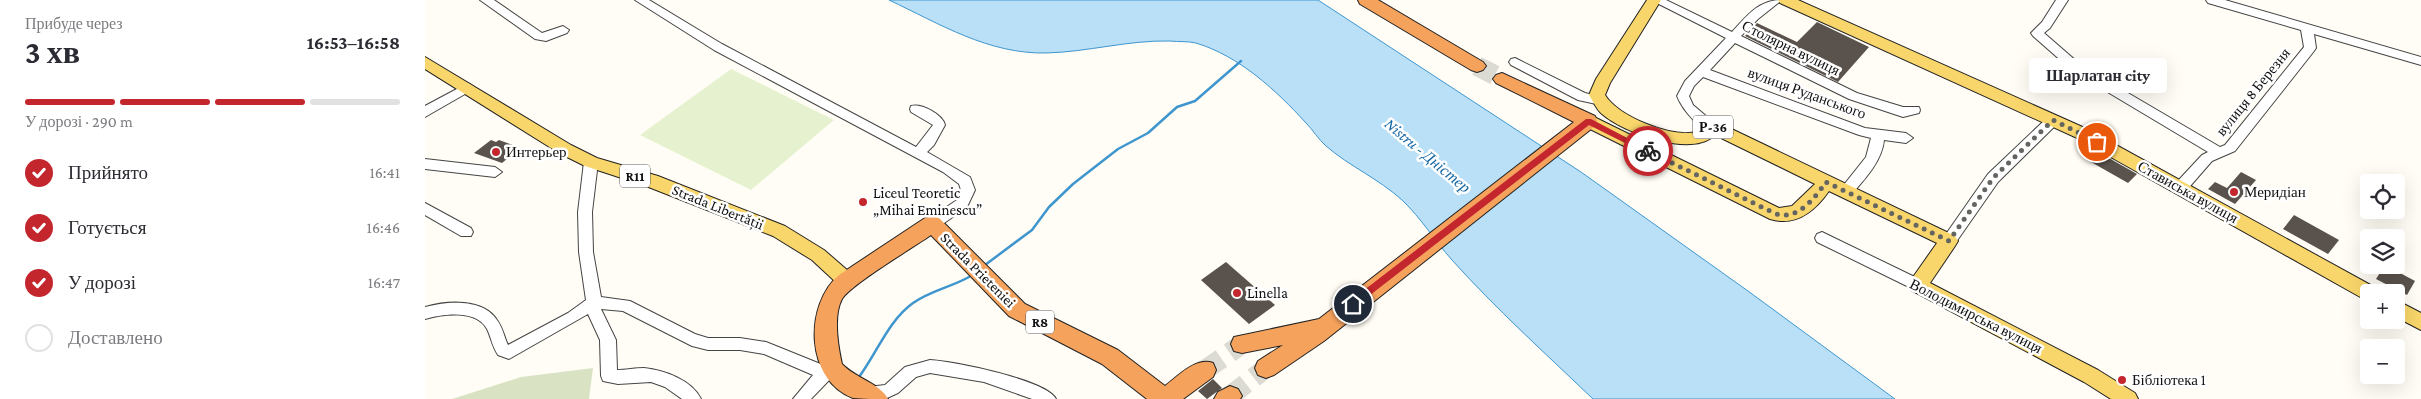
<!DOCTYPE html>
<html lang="uk">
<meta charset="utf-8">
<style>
body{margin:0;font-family:"Crimson Pro",serif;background:#f2f2f3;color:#2b2b33;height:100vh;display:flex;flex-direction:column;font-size:19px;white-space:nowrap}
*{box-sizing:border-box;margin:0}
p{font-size:16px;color:#7c7c81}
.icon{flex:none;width:28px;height:28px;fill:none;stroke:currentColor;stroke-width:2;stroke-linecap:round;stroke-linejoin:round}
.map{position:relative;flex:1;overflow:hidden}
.details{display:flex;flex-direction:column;background:#fff;width:425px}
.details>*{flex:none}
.tools{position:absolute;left:1935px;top:174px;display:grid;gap:10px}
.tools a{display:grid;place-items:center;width:45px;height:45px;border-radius:5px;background:#fff;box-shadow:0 5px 20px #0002;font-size:25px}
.pin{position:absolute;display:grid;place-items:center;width:42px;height:42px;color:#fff;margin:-21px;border:2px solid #fff;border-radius:50%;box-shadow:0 1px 5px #0007}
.courier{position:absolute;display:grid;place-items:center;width:50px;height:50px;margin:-25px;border:4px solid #c4262e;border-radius:50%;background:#fff;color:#222;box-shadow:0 1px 6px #0007}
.bubble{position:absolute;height:35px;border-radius:5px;background:#fff;box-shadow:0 5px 20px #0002;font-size:16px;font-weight:700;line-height:35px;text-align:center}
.overview em{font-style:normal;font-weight:700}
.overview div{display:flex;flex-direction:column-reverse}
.overview{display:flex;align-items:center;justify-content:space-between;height:85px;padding:0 25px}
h1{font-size:32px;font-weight:700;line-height:38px}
.bar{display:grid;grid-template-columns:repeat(4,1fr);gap:8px 5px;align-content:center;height:60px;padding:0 25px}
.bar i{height:6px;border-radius:4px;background:#e1e1e2}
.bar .current{background:#c4262e}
.bar p{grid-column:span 4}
ol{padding:0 25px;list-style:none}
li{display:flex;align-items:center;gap:15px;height:55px}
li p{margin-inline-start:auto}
li .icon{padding:5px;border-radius:50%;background:#c4262e;color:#fff;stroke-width:4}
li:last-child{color:#7c7c81}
li i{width:28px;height:28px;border:2px solid #e1e1e2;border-radius:50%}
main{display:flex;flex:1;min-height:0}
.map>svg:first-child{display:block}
.cemetery{fill:#d9e3c4}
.pitch{fill:#e6f2cf}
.water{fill:#b9e0f7;stroke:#3f96cf}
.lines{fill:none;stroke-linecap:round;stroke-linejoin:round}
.stream{stroke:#3f96cf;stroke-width:2.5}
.building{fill:#5a524d}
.highway-tunnel{stroke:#dbdad3;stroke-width:20;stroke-dasharray:20 10;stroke-linecap:butt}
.minor-casing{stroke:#444;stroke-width:2}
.major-casing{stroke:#222;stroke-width:2}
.highway-casing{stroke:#222;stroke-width:2}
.minor{fill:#fff;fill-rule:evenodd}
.major{fill:#f9d66b;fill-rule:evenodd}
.highway{fill:#f5a25d;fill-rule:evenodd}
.route{fill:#c4262e}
.done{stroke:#646461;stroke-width:5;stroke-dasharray:0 9}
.poi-dot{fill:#c4262e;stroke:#fff;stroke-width:2}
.labels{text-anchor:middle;stroke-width:5;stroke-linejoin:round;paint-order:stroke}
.shield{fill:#fff;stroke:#585858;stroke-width:1}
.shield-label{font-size:14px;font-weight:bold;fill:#111}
.street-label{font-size:15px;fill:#111;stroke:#fff}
.poi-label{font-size:15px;fill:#111;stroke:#fff;text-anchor:start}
.water-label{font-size:16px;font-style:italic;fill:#1768a6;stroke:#fff}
</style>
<main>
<section class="details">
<div class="overview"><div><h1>3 хв</h1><p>Прибуде через</p></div><em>16:53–16:58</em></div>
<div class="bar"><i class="current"></i><i class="current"></i><i class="current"></i><i></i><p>У дорозі · 290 m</p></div>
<ol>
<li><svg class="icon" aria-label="check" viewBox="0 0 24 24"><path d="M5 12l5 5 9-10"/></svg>Прийнято<p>16:41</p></li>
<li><svg class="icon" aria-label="check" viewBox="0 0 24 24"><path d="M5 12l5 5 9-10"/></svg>Готується<p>16:46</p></li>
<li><svg class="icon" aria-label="check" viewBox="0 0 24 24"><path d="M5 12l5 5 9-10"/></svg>У дорозі<p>16:47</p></li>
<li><i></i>Доставлено</li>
</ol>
</section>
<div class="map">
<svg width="1996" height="399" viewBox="0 0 1996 399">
<rect width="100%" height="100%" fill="#fffdf5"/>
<path class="cemetery" d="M168,368L164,399H27L96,377Z"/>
<path class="pitch" d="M306,69L409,120L326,190L215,135Z"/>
<path class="water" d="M464,0H893L1156,172L1323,291L1470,399H1168C1120,353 1071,309 1027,260C1010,241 996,218 977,200C954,179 924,166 901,146C893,139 888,130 881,123C851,90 814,56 771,43C763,41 753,42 745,41C703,40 663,52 621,53C563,54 515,24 464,0Z"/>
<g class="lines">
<path class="stream" d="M560,265L607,230L624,207L648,184L693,149L723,133L752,107L770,101L816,61
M434,377C452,353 463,321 488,303C505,291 526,287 544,277"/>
</g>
<path class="building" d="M1392,22L1444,47L1413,82L1320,36L1332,23L1372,42Z
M66,140L71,142L74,140L93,147L90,149L93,150L77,163L49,153Z
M1668,149L1712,174L1703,183L1659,158Z
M1816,172L1831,180L1810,204L1783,189L1790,182L1802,188Z
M1869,215L1914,240L1903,254L1858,229Z
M801,262L850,305L824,324L776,280Z
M1960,265L1990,281L1982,295L1951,279Z
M788,379L797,388L782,399L773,391Z"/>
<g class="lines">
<path class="highway-tunnel" d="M1052,66L1077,79
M780,370L817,344
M805,396L841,368"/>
<g class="minor-casing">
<path id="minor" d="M55,0H69L117,33L138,26L144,30L142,33L121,41L110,39Z
M210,0H224L297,44L491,147L508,125L486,112L485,109L486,106C497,103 518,115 520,125L509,145L502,152L545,177L550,190L542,207L512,228H502L500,224L502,220L532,200L536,190L534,184L518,172L289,50Z
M1226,0H1241L1307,32C1322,16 1333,0 1357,0L1333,19L1316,36L1432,93L1478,107H1494L1495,110L1494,113L1478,117L1424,99L1310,43L1285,70L1440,128L1481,133L1488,138L1481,143L1459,140C1457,161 1440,179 1426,195H1416L1414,191L1441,157L1446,138L1434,135L1278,77L1269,86L1264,96L1268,105L1294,127L1293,130C1277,135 1257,109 1252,96L1260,81L1301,38Z
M1631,0H1643L1625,28L1619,33L1657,66L1795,147L1800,145L1879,47L1876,30L1783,3L1781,0H1800L1996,57V65L1889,34L1891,48L1889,51L1810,151L1787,161L1760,192H1750L1748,188L1750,184L1777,155L1783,152L1649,72L1608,36L1606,33L1617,22Z
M1090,58L1160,93L1180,98L1182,101L1176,105L1153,100L1086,65L1084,62L1086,59Z
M43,83L49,87L47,90L0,117V106Z
M1628,115L1634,120L1633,123L1573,182L1529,245H1519L1517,241L1519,237L1563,174L1623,117Z
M166,157L173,162L167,212L168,252L176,297L205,301L270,334L283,338H315L341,342L398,365L406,360L412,362L414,367L412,372L386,399H368L388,375L339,354L315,350H283L267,346L198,311L176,309L191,340L192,370C201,370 210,368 219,368C239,370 267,380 276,399H257L240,387L226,382L193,384L178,381L176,376L175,340L163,314L84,359L73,355C67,346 66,337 62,329C51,309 18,314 0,319V307C22,301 58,298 72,320C78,328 79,337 83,345L143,313L161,300L154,252L153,212L159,162Z
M0,159L70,167L77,172L70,177L0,169Z
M0,203L46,228L48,232L46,236H36L0,215Z
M1397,232L1498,281L1500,285L1498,289L1493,291L1488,289L1392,242L1390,238L1392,234Z
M505,360C527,361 622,380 631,399H607L559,382L505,373L491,377L473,393L462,398H435L433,393L435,388L460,385L480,367Z"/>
</g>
<g class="major-casing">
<path id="major" d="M1222,0H1236L1185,83L1180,95C1194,117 1246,138 1272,132C1280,126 1283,120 1294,123L1530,236L1533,241L1530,246L1505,283L1673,370L1710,393L1713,399H1686L1659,382L1486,290L1484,285L1486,280L1512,243L1404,191C1390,211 1371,227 1345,219L1157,125L1155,121L1157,117L1163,115L1169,117L1354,208L1367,206L1390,184L1290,135C1267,158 1199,133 1177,114C1172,110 1168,101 1164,95L1171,79Z
M1353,0H1373L1662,129L1951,288L1953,292H1944V301L1937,298L1650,137L1355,3Z
M0,57L146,145L172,158L233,176L360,226L399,250L429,276L431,281L429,286L422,288L415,286L387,260L348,236L221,186L160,166L134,153L0,69Z
M1971,300L1996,313V330L1971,317Z"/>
</g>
<g class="highway-casing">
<path id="highway" d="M933,0H953L1058,62L1061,66L1058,70L1052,72L1046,70L935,4Z
M1077,73L1170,116L1172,121L1170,126L899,341L849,375L841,378L833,375L830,368L833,361L858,345L817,353L809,351L806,344L809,337L894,319L1149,122L1071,83L1068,79L1071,75Z
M507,216L514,218L600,304L693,350L740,386C753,376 771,357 788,363L791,370L788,377L758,399H722L677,364L584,316L506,235C489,247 425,285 417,299C408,316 413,346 417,364C430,378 456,384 463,399C452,399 437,399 428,398C380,380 379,305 414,275L500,218Z
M805,386L813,389L817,396L815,399H789L793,392Z"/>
</g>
<use href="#minor" class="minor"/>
<use href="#major" class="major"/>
<use href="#highway" class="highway"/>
</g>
<path class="route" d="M1161,119H1166L1227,151L1220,153L1164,125L931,306H925V301Z"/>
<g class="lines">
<path class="done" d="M1223,151L1351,214C1373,220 1389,199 1401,182L1524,241L1568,178L1628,120L1672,142"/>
</g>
<g class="poi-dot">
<circle cx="71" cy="152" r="5"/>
<circle cx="1809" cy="192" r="5"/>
<circle cx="438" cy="202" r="5"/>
<circle cx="812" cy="293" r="5"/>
<circle cx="1697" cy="380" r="5"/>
</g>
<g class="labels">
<g class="shield">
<rect x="1268" y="115.5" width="40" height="23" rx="4"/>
<rect x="195" y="164.5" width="30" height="23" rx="4"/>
<rect x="601" y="310.5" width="28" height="23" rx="4"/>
</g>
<g class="shield-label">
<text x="1288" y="132">Р-36</text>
<text x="210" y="181">R11</text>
<text x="615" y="327">R8</text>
</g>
<g class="street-label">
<text transform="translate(1366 48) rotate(26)" y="5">Столярна вулиця</text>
<text transform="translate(1828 92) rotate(-51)" y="5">вулиця 8 Березня</text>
<text transform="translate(1382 93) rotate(20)" y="5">вулиця Руданського</text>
<text transform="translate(1763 192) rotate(29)" y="5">Стависька вулиця</text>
<text transform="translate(293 207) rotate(22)" y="5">Strada Libertății</text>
<text transform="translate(553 270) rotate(45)" y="5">Strada Prieteniei</text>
<text transform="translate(1551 316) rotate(27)" y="5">Володимирська вулиця</text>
</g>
<g class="poi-label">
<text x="81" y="157">Интерьер</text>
<text x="1819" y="197">Меридіан</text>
<text x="448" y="198">Liceul Teoretic<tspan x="448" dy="17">„Mihai Eminescu”</tspan></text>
<text x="822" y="298">Linella</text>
<text x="1707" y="385">Бібліотека 1</text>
</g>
<g class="water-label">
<text transform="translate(1003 155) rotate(40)" y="6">Nistru - Дністер</text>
</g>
</g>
</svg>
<div class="tools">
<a><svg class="icon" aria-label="locate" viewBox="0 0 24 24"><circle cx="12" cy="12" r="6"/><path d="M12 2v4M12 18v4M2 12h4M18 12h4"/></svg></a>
<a><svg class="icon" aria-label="layers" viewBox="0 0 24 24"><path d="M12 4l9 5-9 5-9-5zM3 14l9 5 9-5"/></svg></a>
<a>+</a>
<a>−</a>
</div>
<div class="pin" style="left:1672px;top:142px;background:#ea580c"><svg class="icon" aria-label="bag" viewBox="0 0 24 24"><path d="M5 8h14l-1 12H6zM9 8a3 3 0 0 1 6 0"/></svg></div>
<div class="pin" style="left:928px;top:304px;background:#1f2937"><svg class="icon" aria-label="home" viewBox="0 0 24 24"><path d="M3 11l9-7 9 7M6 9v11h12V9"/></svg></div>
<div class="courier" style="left:1223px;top:151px"><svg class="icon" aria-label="bike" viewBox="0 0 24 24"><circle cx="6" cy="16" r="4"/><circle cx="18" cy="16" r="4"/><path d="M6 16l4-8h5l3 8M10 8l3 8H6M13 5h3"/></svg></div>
<div class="bubble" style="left:1604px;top:58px;width:138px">Шарлатан city</div>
</div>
</main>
